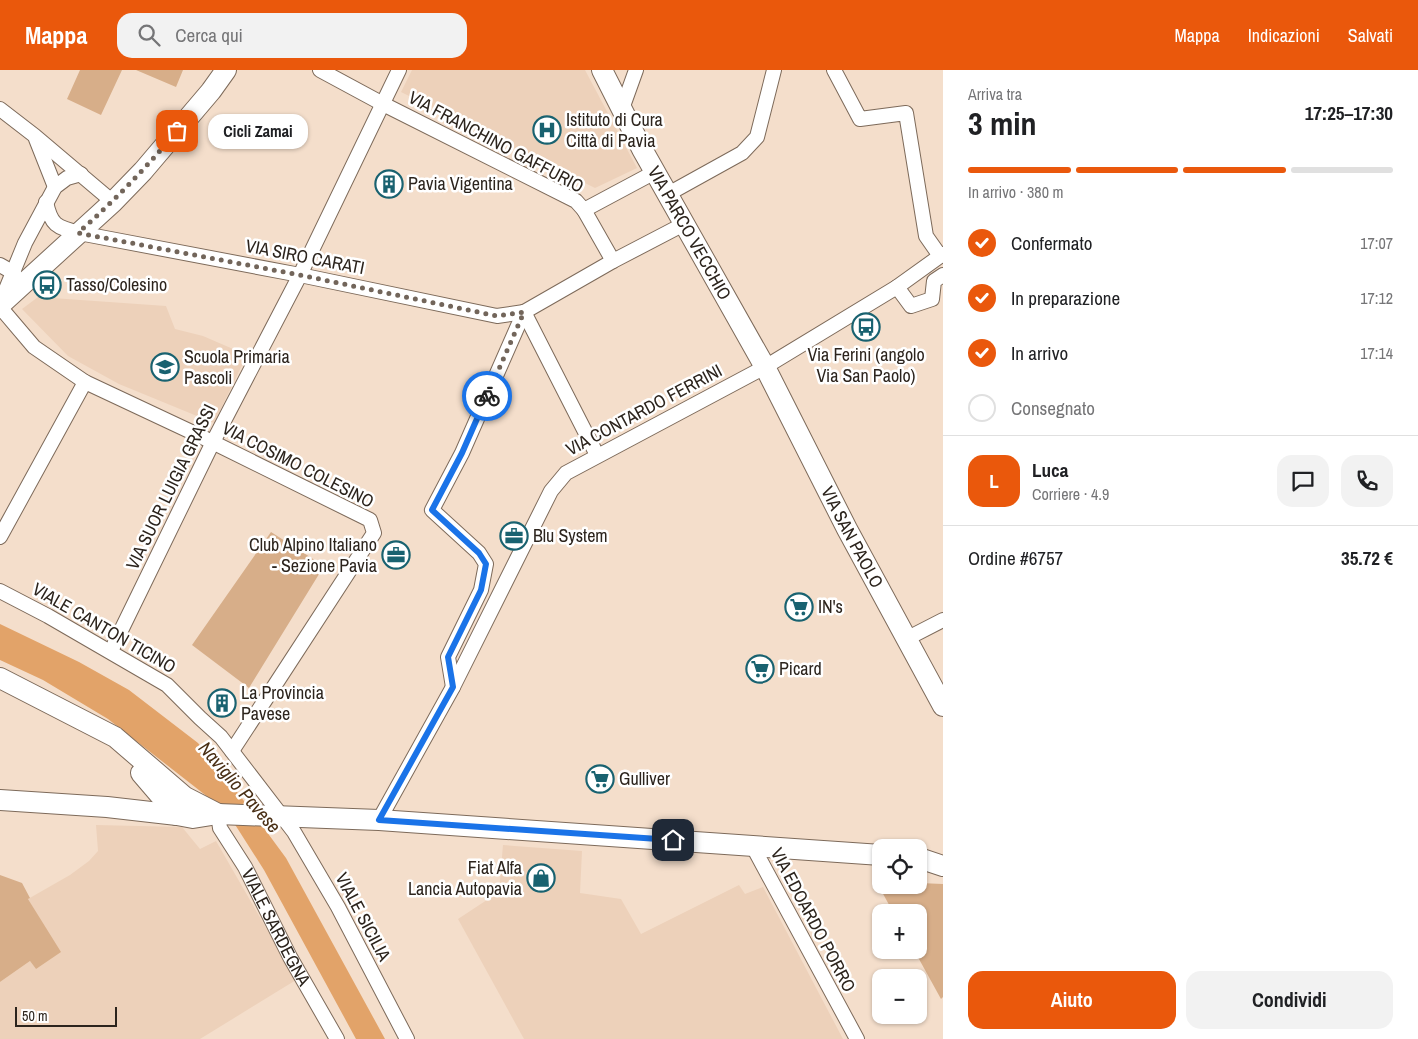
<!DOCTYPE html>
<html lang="it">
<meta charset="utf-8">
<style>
body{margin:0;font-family:"Archivo Narrow",sans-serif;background:#f2f2f2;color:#202124;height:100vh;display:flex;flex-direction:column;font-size:19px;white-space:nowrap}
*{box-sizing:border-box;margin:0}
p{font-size:16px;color:#757577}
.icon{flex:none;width:28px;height:28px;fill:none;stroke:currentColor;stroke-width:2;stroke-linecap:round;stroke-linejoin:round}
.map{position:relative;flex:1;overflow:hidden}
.details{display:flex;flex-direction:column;background:#fff;width:475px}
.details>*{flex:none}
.tools{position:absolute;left:872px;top:769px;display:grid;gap:10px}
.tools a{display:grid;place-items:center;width:55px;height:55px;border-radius:10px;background:#fff;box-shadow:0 1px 4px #0004;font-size:25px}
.scale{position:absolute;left:15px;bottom:12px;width:102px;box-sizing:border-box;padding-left:5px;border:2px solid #2c241d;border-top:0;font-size:14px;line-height:18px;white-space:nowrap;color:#2c241d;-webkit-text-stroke:4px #fff;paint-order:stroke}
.pin{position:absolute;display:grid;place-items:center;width:42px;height:42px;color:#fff;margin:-21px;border-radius:10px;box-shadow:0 2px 8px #0006}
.courier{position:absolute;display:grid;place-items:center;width:50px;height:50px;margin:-25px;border:4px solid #1a73e8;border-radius:50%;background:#fff;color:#222;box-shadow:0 1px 6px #0007}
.bubble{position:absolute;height:35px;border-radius:15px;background:#fff;box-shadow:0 1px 4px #0004;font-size:16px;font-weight:700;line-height:35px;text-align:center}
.headline em{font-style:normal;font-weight:700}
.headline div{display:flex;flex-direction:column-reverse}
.headline{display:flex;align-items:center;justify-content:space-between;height:85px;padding:0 25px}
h1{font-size:32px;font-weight:700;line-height:38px}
.bar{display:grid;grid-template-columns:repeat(4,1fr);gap:8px 5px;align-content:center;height:60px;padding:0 25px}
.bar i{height:6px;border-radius:4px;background:#e0e0e0}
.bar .current{background:#ea580c}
.bar p{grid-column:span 4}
.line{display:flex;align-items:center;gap:12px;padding:0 25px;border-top:1px solid #e0e0e0}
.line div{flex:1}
.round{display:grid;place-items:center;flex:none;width:52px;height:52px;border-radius:15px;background:#f2f2f2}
ol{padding:0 25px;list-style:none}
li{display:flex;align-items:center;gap:15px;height:55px}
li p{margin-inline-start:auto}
li .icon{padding:5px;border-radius:50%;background:#ea580c;color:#fff;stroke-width:4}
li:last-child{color:#757577}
li i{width:28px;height:28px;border:2px solid #e0e0e0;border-radius:50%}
.button{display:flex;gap:10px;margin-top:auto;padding:10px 25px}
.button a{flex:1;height:58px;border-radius:15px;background:#ea580c;color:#fff;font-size:20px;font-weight:700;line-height:58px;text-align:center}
.button a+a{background:#f2f2f2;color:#202124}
header{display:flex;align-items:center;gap:30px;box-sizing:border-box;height:70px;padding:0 25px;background:#ea580c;color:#fff}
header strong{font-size:24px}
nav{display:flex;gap:28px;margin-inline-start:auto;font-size:18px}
.search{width:350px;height:45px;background:#f2f2f2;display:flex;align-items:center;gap:12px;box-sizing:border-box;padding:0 18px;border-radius:15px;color:#757577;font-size:19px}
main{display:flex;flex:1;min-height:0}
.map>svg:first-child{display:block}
.built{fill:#edd1ba}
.green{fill:#d7ae89}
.water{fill:#e2a369}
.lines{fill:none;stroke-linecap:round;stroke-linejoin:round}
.street-casing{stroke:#7d6a5a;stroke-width:16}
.secondary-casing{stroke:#7d6a5a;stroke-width:22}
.street{stroke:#fff;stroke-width:14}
.secondary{stroke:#fff;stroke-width:20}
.done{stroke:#72655a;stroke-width:5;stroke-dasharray:0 9}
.route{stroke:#1a73e8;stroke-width:6}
.labels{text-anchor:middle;stroke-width:5;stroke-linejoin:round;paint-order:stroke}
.poi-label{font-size:18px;fill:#2c241d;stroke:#fff;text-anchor:start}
.street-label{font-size:18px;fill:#2c241d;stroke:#fff}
.water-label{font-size:19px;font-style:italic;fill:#492f15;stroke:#fff}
</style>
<header>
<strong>Mappa</strong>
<div class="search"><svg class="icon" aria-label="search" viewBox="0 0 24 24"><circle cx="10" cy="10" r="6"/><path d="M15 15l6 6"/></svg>Cerca qui</div>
<nav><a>Mappa</a><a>Indicazioni</a><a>Salvati</a></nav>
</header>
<main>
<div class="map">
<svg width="943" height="969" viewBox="0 0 943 969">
<rect width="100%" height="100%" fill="#f4decb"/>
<path class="built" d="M412,0H585L637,98L595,118L401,22Z
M38,227L166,236L175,259L203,266L247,285L214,353L119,314L68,286L22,239Z
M96,755L182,757L200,779L216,771L296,910L200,969H0V912L30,891L36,899L45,858L28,829L70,805L89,791L98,781Z
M503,775L582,781L580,823L621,829L641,864L739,815L745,824L763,817L843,969H524L458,849L499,822Z"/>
<path class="green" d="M80,0H122L101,45L67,29Z
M136,0H183L176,17Z
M271,462L324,496L249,618L192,575Z
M0,805L22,813L30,828L28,829L61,882L36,899L30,891L0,912Z
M876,811H881V815H919V813L943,814V927L941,929L914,880H919V842H893Z"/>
<path class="water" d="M0,554L79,592L129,620L198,673L241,727L286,788L385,969H356L264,800L227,742L108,649L43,610L0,590Z"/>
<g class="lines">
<g class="street-casing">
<g id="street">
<path d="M320,0L383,34L576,131L584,140L655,102"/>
<path d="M834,0L860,49L906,43L926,166L940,186"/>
<path d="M0,39L35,66L113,132"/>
<path d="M622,39L636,0"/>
<path d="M36,69L55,117"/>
<path d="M668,124L742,83L757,67L774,0"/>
<path d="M46,132C51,155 56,157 79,163L300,205L497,246L524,242"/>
<path d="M584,140L613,191"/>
<path d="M0,195L14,203"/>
<path d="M897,217L911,236L932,229L934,211L943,205"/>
<path d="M2,229L25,173L55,117L67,108L81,104"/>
<path d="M0,237L34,277L85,312L200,366L370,450L374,463L232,681"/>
<path d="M597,385L524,242L613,191L684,154"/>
<path d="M0,467L85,312"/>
<path d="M0,521L48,546L167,615L200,648L221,667L294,762L338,837L407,969"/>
<path d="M906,569L943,550"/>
<path d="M111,581L213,372L300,205L399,0"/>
<path d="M453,617L448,587L481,520L486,494L479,483L432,440L462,383L524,242"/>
<path id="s1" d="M218,744L220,758L245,797L290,887L337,969"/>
<path d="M379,750L453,617L551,421L566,403L765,297L897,217L943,184"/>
<path d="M752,775L857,969"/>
</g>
</g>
<g class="secondary-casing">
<g id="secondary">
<path id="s2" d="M602,0L642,79L765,297L847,459L943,636"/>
<path d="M0,235L113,132L143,101L211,21L226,0"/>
<path d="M0,608L115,667L185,727L218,744"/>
<path d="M141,703L177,745"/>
<path d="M0,730L107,737L177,745L193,748L218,744L379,750L881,785"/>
<path d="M919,788L943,796"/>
</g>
</g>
<use href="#street" class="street"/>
<use href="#secondary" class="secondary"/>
</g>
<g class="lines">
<path class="done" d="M177,61C146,98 114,131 78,163L300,205L497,246L524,242L487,326"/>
<path class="route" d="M487,326L462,383L432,440L479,483L486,494L481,520L448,587L453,617L379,750L673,770"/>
</g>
<defs>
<g id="hospital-ring" transform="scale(1.4375)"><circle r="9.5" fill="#fff" stroke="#196270" stroke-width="1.5"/><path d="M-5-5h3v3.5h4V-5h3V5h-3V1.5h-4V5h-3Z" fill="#196270"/></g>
<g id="building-ring" transform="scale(1.4375)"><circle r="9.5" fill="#fff" stroke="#196270" stroke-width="1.5"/><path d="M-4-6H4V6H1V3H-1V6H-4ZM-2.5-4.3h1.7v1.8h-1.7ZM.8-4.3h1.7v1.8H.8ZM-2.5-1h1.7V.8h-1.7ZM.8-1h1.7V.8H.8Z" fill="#196270"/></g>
<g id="bus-ring" transform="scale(1.4375)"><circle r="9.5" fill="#fff" stroke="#196270" stroke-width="1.5"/><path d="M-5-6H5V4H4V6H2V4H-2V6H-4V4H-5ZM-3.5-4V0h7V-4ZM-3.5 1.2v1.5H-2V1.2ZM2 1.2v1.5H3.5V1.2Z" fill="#196270"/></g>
<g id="school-ring" transform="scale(1.4375)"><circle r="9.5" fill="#fff" stroke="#196270" stroke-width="1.5"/><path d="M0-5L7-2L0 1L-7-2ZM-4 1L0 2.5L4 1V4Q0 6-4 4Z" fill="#196270"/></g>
<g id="office-ring" transform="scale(1.4375)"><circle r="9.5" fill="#fff" stroke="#196270" stroke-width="1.5"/><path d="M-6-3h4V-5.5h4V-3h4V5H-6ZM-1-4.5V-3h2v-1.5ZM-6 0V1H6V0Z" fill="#196270"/></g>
<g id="supermarket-ring" transform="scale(1.4375)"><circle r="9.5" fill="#fff" stroke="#196270" stroke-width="1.5"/><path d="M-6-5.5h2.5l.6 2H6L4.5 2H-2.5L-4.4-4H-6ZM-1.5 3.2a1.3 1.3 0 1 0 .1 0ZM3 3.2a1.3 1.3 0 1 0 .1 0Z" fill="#196270"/></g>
<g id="shop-ring" transform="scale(1.4375)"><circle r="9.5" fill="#fff" stroke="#196270" stroke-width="1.5"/><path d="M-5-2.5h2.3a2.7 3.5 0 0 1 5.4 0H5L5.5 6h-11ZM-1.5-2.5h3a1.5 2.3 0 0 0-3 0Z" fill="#196270"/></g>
</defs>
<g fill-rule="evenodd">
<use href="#hospital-ring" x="547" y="60"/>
<use href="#building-ring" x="389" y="114"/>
<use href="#bus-ring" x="47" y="215"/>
<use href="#bus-ring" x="866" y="257"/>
<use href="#school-ring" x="165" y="297"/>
<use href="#office-ring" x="514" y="466"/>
<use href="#office-ring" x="396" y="485"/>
<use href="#supermarket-ring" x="799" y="537"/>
<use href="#supermarket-ring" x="760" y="599"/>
<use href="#building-ring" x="222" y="633"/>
<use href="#supermarket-ring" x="600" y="709"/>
<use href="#shop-ring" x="541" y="808"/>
</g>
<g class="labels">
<g class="poi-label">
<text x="566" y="56">Istituto di Cura<tspan x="566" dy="21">Città di Pavia</tspan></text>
<text x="408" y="120">Pavia Vigentina</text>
<text x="66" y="221">Tasso/Colesino</text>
<text x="866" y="291" text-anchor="middle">Via Ferini (angolo<tspan x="866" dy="21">Via San Paolo)</tspan></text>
<text x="184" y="293">Scuola Primaria<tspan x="184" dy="21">Pascoli</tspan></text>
<text x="533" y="472">Blu System</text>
<text x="377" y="481" text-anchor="end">Club Alpino Italiano<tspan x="377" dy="21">- Sezione Pavia</tspan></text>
<text x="818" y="543">IN's</text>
<text x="779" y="605">Picard</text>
<text x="241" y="629">La Provincia<tspan x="241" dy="21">Pavese</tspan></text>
<text x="619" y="715">Gulliver</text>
<text x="522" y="804" text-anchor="end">Fiat Alfa<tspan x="522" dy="21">Lancia Autopavia</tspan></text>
</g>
<g class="street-label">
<text transform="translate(496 72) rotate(28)" y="6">VIA FRANCHINO GAFFURIO</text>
<text dy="6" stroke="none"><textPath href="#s2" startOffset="185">VIA PARCO VECCHIO</textPath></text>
<text transform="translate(305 187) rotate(11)" y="6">VIA SIRO CARATI</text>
<text transform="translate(644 340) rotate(-28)" y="6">VIA CONTARDO FERRINI</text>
<text transform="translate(298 395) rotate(27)" y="6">VIA COSIMO COLESINO</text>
<text transform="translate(171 417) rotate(-64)" y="6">VIA SUOR LUIGIA GRASSI</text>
<text dy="6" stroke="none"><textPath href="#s2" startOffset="530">VIA SAN PAOLO</textPath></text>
<text transform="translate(104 558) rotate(30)" y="6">VIALE CANTON TICINO</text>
<text transform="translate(363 847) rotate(62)" y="6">VIALE SICILIA</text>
<text transform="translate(813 850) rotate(62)" y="6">VIA EDOARDO PORRO</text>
<text dy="6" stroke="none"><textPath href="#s1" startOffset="128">VIALE SARDEGNA</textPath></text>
</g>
<g class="water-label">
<text transform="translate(240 717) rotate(49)" y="7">Naviglio Pavese</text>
</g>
</g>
</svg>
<div class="tools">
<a><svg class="icon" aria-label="locate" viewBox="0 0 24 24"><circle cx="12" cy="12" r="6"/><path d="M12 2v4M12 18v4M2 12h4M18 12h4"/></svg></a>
<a>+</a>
<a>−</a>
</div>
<div class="scale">50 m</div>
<div class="pin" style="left:177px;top:61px;background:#ea580c"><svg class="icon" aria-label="bag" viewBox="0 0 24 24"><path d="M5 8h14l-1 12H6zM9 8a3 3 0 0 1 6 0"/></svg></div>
<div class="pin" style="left:673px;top:770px;background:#1f2937"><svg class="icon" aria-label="home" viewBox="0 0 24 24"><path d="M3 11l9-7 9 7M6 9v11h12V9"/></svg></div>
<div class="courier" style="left:487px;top:326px"><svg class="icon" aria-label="bike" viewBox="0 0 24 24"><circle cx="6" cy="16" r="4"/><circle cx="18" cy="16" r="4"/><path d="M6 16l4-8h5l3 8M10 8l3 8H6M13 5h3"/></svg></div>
<div class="bubble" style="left:208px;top:44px;width:100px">Cicli Zamai</div>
</div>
<section class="details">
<div class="headline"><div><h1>3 min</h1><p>Arriva tra</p></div><em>17:25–17:30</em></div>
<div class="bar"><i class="current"></i><i class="current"></i><i class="current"></i><i></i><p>In arrivo · 380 m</p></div>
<ol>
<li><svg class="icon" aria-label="check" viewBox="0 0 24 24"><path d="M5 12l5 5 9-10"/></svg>Confermato<p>17:07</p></li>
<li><svg class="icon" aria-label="check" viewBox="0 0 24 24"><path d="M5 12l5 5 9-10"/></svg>In preparazione<p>17:12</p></li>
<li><svg class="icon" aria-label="check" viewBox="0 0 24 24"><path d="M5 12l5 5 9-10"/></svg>In arrivo<p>17:14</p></li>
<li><i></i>Consegnato</li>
</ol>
<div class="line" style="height:90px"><b class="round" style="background:#ea580c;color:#fff">L</b><div><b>Luca</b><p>Corriere · 4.9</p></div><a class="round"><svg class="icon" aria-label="chat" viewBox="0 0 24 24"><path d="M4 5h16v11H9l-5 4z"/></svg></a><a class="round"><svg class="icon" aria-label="phone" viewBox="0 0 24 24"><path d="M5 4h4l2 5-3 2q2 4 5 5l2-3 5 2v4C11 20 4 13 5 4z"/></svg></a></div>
<div class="line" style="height:65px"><div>Ordine #6757</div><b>35.72 €</b></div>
<div class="button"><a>Aiuto</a><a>Condividi</a></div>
</section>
</main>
